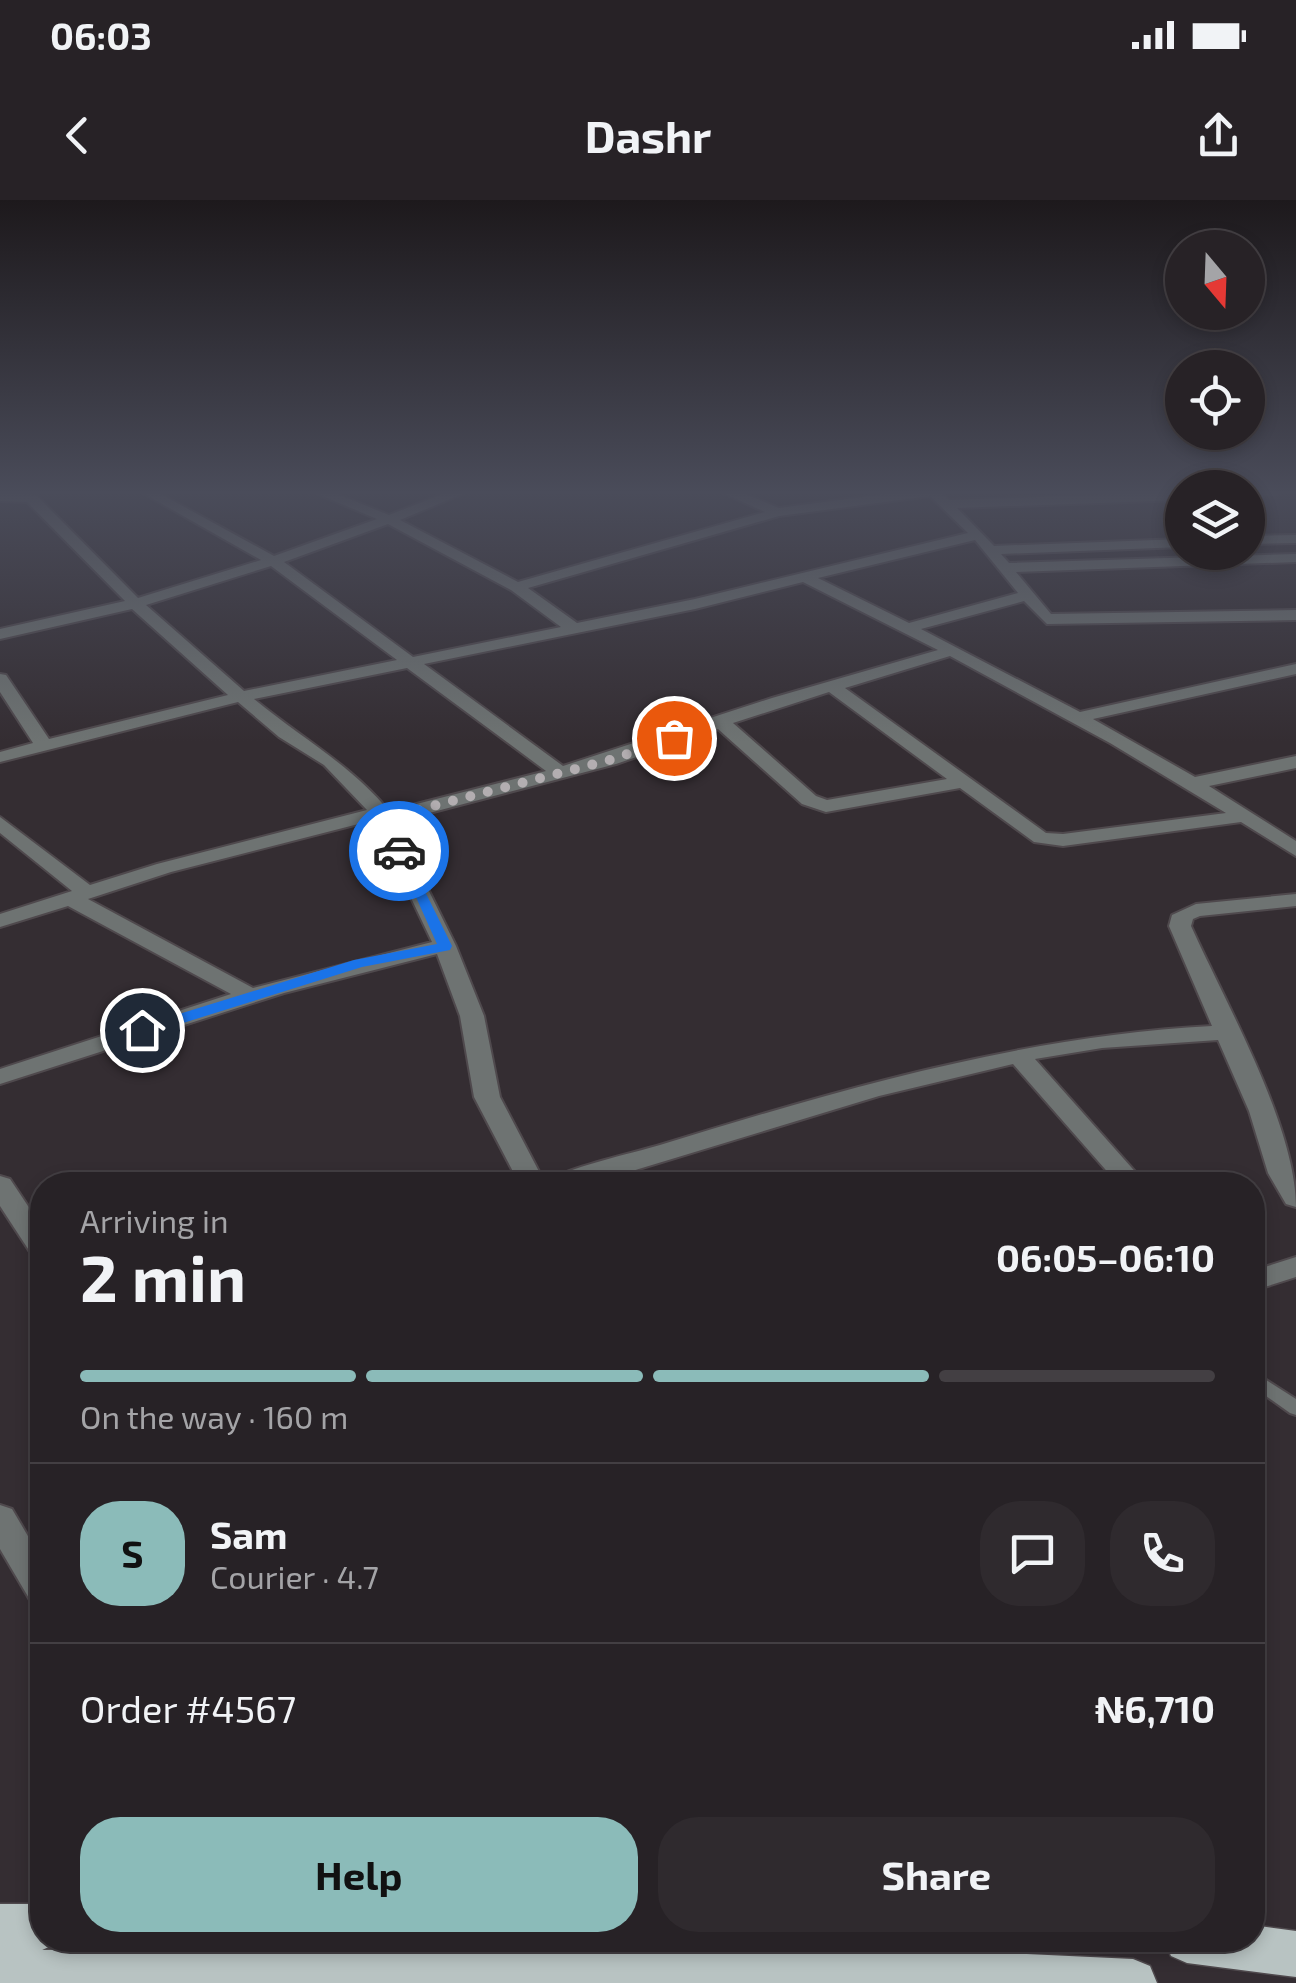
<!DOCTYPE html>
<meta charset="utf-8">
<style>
body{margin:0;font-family:"Exo 2",sans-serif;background:#2f2a2e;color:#f1f3f6;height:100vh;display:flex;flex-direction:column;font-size:38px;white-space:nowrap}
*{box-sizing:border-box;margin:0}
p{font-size:32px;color:#a4a4a7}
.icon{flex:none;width:55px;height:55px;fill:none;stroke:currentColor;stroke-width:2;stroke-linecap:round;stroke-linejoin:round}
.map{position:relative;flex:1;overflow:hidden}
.details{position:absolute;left:30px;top:972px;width:1235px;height:780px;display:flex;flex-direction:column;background:#272226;border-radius:40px;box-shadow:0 5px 15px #0003,0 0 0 2px #433f43}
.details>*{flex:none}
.needle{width:65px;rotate:161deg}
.tools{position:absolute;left:1165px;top:30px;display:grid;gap:20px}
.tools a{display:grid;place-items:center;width:100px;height:100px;border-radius:50%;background:#272226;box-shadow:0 5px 15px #0003,0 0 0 2px #433f43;font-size:50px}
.pin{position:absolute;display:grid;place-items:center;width:85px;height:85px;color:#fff;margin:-42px;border:5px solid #fff;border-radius:50%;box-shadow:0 2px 10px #0007}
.courier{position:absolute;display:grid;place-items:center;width:100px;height:100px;margin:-50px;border:8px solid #1a73e8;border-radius:50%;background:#fff;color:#222;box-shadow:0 2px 12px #0007}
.head em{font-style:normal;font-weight:700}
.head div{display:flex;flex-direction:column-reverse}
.head{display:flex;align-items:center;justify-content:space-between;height:170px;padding:0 50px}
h1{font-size:65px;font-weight:700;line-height:75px}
.bar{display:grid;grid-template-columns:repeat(4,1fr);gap:15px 10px;align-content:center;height:120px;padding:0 50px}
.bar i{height:12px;border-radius:8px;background:#433f43}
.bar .active{background:#8bbbb9}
.bar p{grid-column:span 4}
.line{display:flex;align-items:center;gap:25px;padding:0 50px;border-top:2px solid #433f43}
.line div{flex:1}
.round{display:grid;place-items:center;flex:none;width:105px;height:105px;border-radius:40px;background:#2f2a2e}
.cta{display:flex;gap:20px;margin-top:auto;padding:20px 50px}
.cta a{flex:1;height:115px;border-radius:40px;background:#8bbbb9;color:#111;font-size:40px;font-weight:700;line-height:115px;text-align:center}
.cta a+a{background:#2f2a2e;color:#f1f3f6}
.status{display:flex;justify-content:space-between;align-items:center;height:70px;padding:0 50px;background:#272226;direction:ltr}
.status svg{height:28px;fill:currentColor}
header{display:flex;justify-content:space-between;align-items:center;height:130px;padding:0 50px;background:#272226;font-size:45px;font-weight:700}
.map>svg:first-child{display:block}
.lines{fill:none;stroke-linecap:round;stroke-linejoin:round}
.service-casing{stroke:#4f494d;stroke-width:4}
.minor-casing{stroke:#4f494d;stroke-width:4}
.tertiary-casing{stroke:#4f494d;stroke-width:4}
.trunk-casing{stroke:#4f494d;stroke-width:3}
.service{fill:#6e7372;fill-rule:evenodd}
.minor{fill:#6e7372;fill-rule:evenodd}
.tertiary{fill:#6e7372;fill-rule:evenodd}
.trunk{fill:#b8c3c2;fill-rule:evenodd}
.route{fill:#1a73e8}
.done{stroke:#b3aeb1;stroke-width:10;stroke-dasharray:0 18}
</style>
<div class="status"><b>06:03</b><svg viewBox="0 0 49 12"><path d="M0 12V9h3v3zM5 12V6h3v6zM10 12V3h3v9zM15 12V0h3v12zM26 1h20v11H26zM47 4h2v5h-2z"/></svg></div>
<header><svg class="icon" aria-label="back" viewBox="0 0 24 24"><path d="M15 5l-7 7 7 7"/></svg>Dashr<svg class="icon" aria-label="share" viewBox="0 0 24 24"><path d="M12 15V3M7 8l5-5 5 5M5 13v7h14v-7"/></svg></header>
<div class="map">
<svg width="1296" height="1783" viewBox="0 0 1296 1783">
<rect width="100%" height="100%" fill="#342d32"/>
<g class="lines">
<g class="service-casing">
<path id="service" d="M1252,1171L1296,1199V1215L1290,1213L1252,1186Z"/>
</g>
<g class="minor-casing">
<path id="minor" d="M141,292H157L274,356L377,319L313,292H332L389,315L448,292H467L400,320L518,382L765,312L721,292H740L779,308L900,292H941L949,300L1182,292V300L957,308L994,346L1182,339V347L1001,354L1009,363L1296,354V362L1016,372L1051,414L1296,410V420L1047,424L1024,401L921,429L1080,512L1296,464V474L1093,519L1195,577L1296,556V568L1209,586L1296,641V656L1241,622L1063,646L1034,642L960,588L826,612L802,604L718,529L616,564L395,622L456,746L484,816L500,897L545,983C563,968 634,953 660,945C842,889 1022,836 1212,826L1169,726L1172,715L1196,704L1296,694V706L1200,716L1193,719L1191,726C1225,802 1296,926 1296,1007L1286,1004L1268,973L1249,911L1218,840L1102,848L1035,859L1147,985H1119L1013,864L879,896L586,985H520L474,897L460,816L437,754L284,793L0,884V869L231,794L68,706L0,727V714L72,691L0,633V617L90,685L157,664L367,610L324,565L279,537L238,502L0,562V552L33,543L0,492V474L6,475L49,539L228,495L132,409L0,439V429L125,401L27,302L0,301V293L36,295L138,398L261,360ZM930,296L968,333L695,399L577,423L528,388L779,316ZM388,324L511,390L561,427L413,457L284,362ZM975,340L1018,393L909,423L818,378ZM271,366L397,460L244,491L146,405ZM803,382L938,450L772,498L563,566L424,464L695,409ZM950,456L1110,543L1226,613L1063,634L1046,633L845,488ZM407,468L546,571L389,611C351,565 300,537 254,499ZM829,492L947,579L827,600L816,596L733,523ZM374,620L432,742L253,788L88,699L171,672Z
M1248,292H1285L1248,298Z
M1296,335V343L1248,344V336Z
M1296,1057V1077L1252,1091V1071Z
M0,1305L12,1309L42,1360V1405L30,1400L0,1349Z"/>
</g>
<g class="tertiary-casing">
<path id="tertiary" d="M0,976L10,979L42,1027V1057L32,1055L0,1006Z"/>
</g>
<g class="trunk-casing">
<path id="trunk" d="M0,1704H42V1740H60L58,1743L42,1750H0Z
M1252,1725L1296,1731V1777L1187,1763L1171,1756L1164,1740H1252Z
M900,1748L1133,1759L1150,1766L1157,1783H0V1750Z"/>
</g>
<use href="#service" class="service"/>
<use href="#minor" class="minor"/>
<use href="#tertiary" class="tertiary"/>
<use href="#trunk" class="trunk"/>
</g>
<linearGradient id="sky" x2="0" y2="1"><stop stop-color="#1d191c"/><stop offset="0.54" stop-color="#4a4c5a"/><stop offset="1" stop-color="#4a4c5a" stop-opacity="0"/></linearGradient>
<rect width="1296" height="542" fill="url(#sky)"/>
<path class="route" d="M394,648L405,651L452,746L450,750L362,767L148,834H137V827L354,760L437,744Z"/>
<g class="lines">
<path class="done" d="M399,651L383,619L610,560L674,538"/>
</g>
</svg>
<div class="tools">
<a><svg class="needle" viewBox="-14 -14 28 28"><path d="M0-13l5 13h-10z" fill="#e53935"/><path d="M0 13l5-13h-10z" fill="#a4a4a7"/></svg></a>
<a><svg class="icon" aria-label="locate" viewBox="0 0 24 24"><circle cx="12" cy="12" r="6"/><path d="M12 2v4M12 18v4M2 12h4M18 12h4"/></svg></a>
<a><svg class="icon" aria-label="layers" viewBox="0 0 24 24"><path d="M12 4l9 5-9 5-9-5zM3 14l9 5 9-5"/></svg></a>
</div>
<div class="pin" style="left:674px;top:538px;background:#ea580c"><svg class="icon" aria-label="bag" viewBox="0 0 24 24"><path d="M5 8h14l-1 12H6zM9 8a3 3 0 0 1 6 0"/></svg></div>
<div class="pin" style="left:142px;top:830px;background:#1f2937"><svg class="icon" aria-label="home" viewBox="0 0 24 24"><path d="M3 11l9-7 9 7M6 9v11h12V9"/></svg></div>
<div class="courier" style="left:399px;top:651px"><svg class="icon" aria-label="car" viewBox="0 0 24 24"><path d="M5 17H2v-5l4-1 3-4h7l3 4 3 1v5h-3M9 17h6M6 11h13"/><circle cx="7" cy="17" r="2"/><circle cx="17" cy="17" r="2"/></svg></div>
<section class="details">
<div class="head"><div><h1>2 min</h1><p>Arriving in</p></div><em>06:05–06:10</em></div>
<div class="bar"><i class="active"></i><i class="active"></i><i class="active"></i><i></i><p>On the way · 160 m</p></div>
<div class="line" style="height:180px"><b class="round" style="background:#8bbbb9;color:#111">S</b><div><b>Sam</b><p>Courier · 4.7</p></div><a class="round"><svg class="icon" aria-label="chat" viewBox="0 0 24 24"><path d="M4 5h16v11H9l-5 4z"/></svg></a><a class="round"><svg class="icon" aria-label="phone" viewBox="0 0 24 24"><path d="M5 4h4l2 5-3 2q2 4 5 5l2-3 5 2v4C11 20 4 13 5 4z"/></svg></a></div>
<div class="line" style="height:130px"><div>Order #4567</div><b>₦6,710</b></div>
<div class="cta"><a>Help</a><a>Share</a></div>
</section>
</div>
